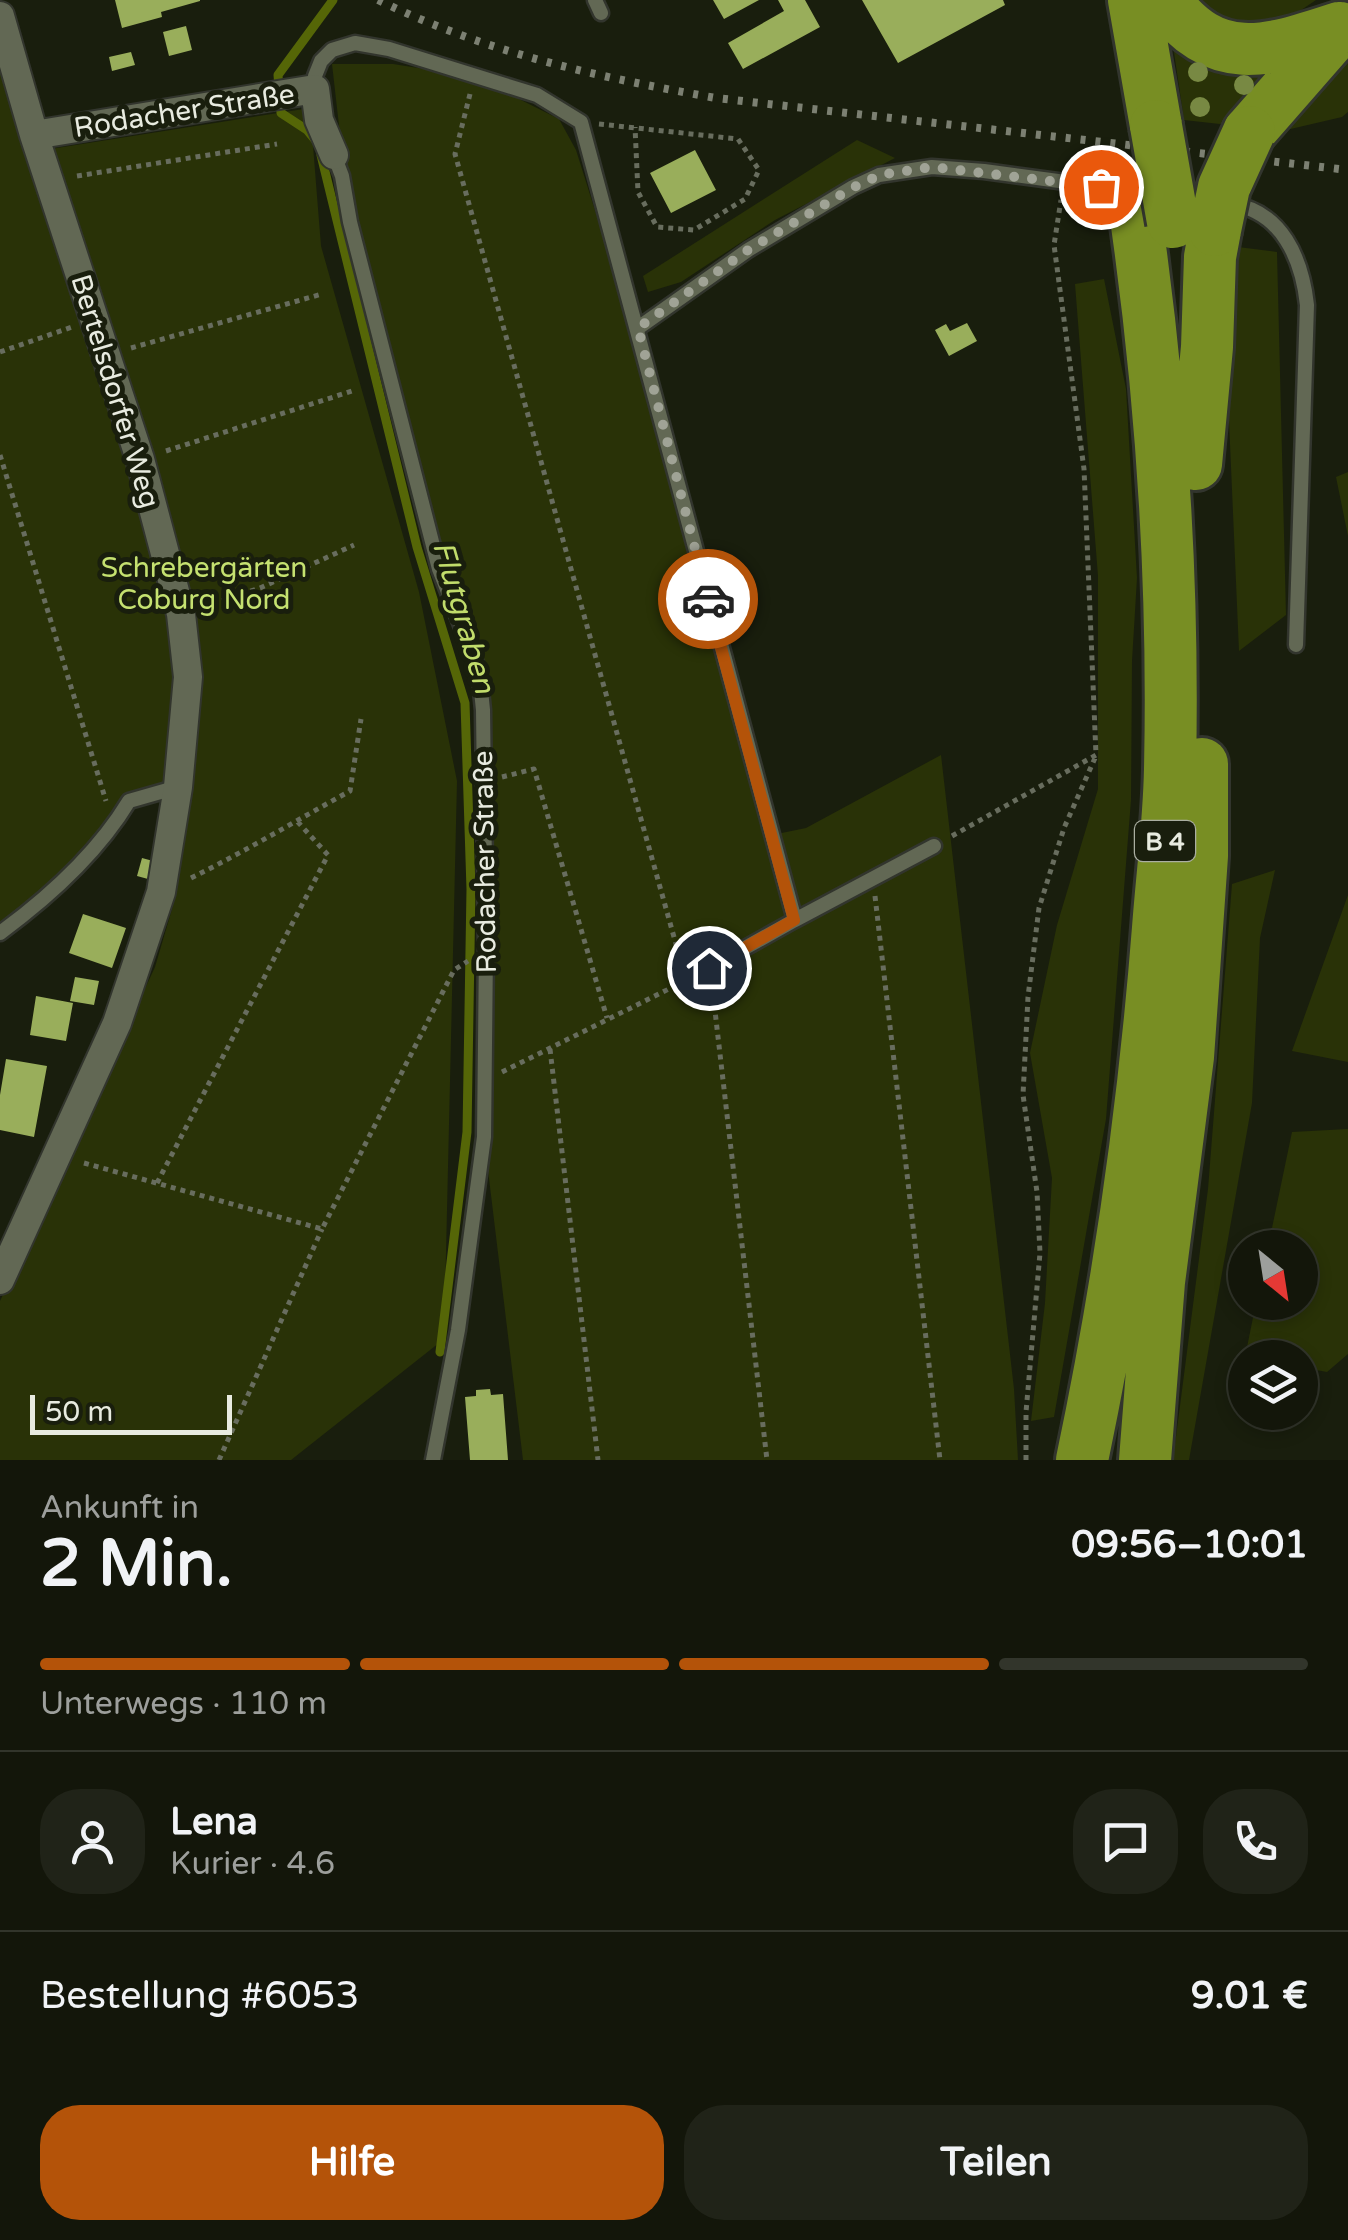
<!DOCTYPE html>
<html lang="de">
<meta charset="utf-8">
<style>
body{margin:0;font-family:"Varela Round",sans-serif;background:#202318;color:#f1f3f6;height:100vh;display:flex;flex-direction:column;font-size:38px;white-space:nowrap}
*{box-sizing:border-box;margin:0}
p{font-size:32px;color:#9d9f9c}
.icon{flex:none;width:55px;height:55px;fill:none;stroke:currentColor;stroke-width:2;stroke-linecap:round;stroke-linejoin:round}
.map{position:relative;height:1460px;overflow:hidden}
.panel{display:flex;flex-direction:column;background:#13160a;flex:1}
.panel>*{flex:none}
.needle{width:65px;rotate:150deg}
.tools{position:absolute;left:1228px;top:1230px;display:grid;gap:20px}
.tools a{display:grid;place-items:center;width:90px;height:90px;border-radius:50%;background:#13160a;box-shadow:0 5px 15px #0003,0 0 0 2px #32352b;font-size:50px}
.scale{position:absolute;left:30px;bottom:25px;width:202px;box-sizing:border-box;padding-left:10px;border:5px solid #e8ebe0;border-top:0;font-size:28px;line-height:35px;white-space:nowrap;color:#e8ebe0;-webkit-text-stroke:8px #191e0d;paint-order:stroke}
.pin{position:absolute;display:grid;place-items:center;width:85px;height:85px;color:#fff;margin:-42px;border:5px solid #fff;border-radius:50%;box-shadow:0 2px 10px #0007}
.courier{position:absolute;display:grid;place-items:center;width:100px;height:100px;margin:-50px;border:8px solid #b45309;border-radius:50%;background:#fff;color:#222;box-shadow:0 2px 12px #0007}
.summary em{font-style:normal;font-weight:800}
.summary div{display:flex;flex-direction:column-reverse}
.summary{display:flex;align-items:center;justify-content:space-between;height:170px;padding:0 40px}
h1{font-size:65px;font-weight:800;line-height:75px}
.bar{display:grid;grid-template-columns:repeat(4,1fr);gap:15px 10px;align-content:center;height:120px;padding:0 40px}
.bar i{height:12px;border-radius:8px;background:#32352b}
.bar .selected{background:#b45309}
.bar p{grid-column:span 4}
.line{display:flex;align-items:center;gap:25px;padding:0 40px;border-top:2px solid #32352b}
.line div{flex:1}
.round{display:grid;place-items:center;flex:none;width:105px;height:105px;border-radius:40px;background:#202318}
.button{display:flex;gap:20px;margin-top:auto;padding:20px 40px}
.button a{flex:1;height:115px;border-radius:40px;background:#b45309;color:#fff;font-size:40px;font-weight:800;line-height:115px;text-align:center}
.button a+a{background:#202318;color:#f1f3f6}
.map>svg:first-child{display:block}
.green{fill:#293207}
.lines{fill:none;stroke-linecap:round;stroke-linejoin:round}
.stream{stroke:#556607;stroke-width:9}
.building{fill:#99ae5b}
.lane-casing{stroke:#32352d;stroke-width:19}
.street-casing{stroke:#32352d;stroke-width:32}
.highway-casing{stroke:#32352d;stroke-width:58}
.path{stroke:#686d5e;stroke-width:5;stroke-dasharray:5 5;stroke-linecap:butt}
.lane{stroke:#626854;stroke-width:14}
.street{stroke:#626854;stroke-width:28}
.highway{stroke:#788e23;stroke-width:52}
.rail{stroke:#7c8072;stroke-width:8;stroke-dasharray:5 10;stroke-linecap:butt}
.highway-bridge-casing{stroke:#32352d;stroke-width:58;stroke-linecap:butt}
.highway-bridge{stroke:#788e23;stroke-width:52}
.tree{fill:#788943}
.done{stroke:#a0a396;stroke-width:10;stroke-dasharray:0 18}
.route{stroke:#b45309;stroke-width:12}
.labels{text-anchor:middle;stroke-width:10;stroke-linejoin:round;paint-order:stroke}
.shield{fill:#191e0d;stroke:#aaaea1;stroke-width:2.5}
.shield-label{font-size:25px;font-weight:bold;fill:#e8ebe0}
.street-label{font-size:28px;fill:#e8ebe0;stroke:#191e0d}
.park-label{font-size:28px;fill:#c5e170;stroke:#191e0d}
.water-label{font-size:30px;font-style:italic;fill:#c1dc6b;stroke:#191e0d}
</style>
<div class="map">
<svg width="1348" height="1460" viewBox="0 0 1348 1460">
<rect width="100%" height="100%" fill="#191e0d"/>
<path class="green" d="M1172,0H1316L1273,29L1208,30Z
M0,15L44,150L310,108L321,246L419,592L457,781L444,1339L291,1460H0V1301L155,967L177,892L178,788L129,801L114,827L0,933Z
M1171,32L1283,65L1238,126L1184,120Z
M1348,57V112L1342,117L1282,131Z
M332,64H393L475,77L559,119L576,150L633,331L767,836L806,828L941,755L1014,1389L1018,1460H523L484,1137L479,671L439,569L350,222Z
M857,140L895,158L775,220L681,282L648,292L643,276Z
M1238,247L1277,252L1286,615L1239,651L1225,328Z
M1104,279L1126,389L1137,578L1132,661L1131,800L1106,1119L1054,1417L1031,1421L1045,1303L1052,1178L1030,1053L1057,925L1098,789V576L1075,284Z
M1348,472V536L1336,477Z
M1275,870L1260,938L1252,1103L1189,1460H1173L1208,1189L1232,884Z
M1348,895V1062L1292,1051Z
M1348,1129V1354L1327,1372L1300,1367V1358L1245,1357L1256,1303L1300,1302V1248L1268,1247L1292,1132Z"/>
<g class="lines">
<path class="stream" d="M316,141L307,130L281,113L278,75L333,0
M321,155L417,547L465,703L471,889L467,1132L440,1352"/>
</g>
<path class="building" d="M115,0H200V1L161,12L162,17L122,28Z
M713,0H759L724,19Z
M778,0H805L820,27L743,69L728,43L784,11Z
M862,0H1003L1005,5L898,63Z
M186,26L192,50L169,56L163,32Z
M131,52L135,65L112,71L109,57Z
M695,150L716,190L671,213L650,173Z
M967,323L977,341L949,356L935,330L946,324L950,331Z
M142,858L153,861L148,879L137,876Z
M83,914L126,928L112,968L69,953Z
M75,977L99,981L94,1005L70,1001Z
M36,996L73,1003L66,1041L30,1035Z
M6,1059L47,1066L34,1137L0,1130V1095Z
M490,1389L491,1395L503,1394L508,1460H470L465,1397L476,1396V1390Z"/>
<g class="lines">
<g class="lane-casing">
<path id="lane" d="M595,0L601,13
M315,89V76L321,61L332,50L355,43L389,49L537,95L581,122L795,920L709,968
M334,155L342,176L350,222L439,569L479,671L483,710L486,950L484,1137L458,1330L433,1460
M1231,204C1282,211 1302,259 1307,305L1296,645
M638,328L748,250L853,187L879,175L932,167L984,171L1155,194
M795,920L934,846
M0,933C49,897 97,854 129,801L178,787"/>
</g>
<g class="street-casing">
<path id="street" d="M0,16L34,135L140,459L181,614L188,677L178,787L161,892L117,1023L0,1280
M34,135L315,89L319,120L334,155"/>
</g>
<g class="highway-casing">
<path id="highway" d="M1134,0L1156,126
M1165,0C1215,70 1269,51 1339,28
M1249,132L1340,28
M1196,464L1207,347L1210,257L1215,230
M1082,1460C1119,1284 1144,1107 1158,928C1162,875 1169,822 1170,769C1174,584 1162,400 1136,218
M1145,1460L1159,1282L1188,1057L1202,856V764"/>
</g>
<path class="path" d="M470,94L455,154L686,980
M599,124L738,139L759,170L745,199L694,230L657,227L638,192L635,127
M77,176L277,144
M131,348L322,294
M0,352L72,327
M166,451L352,391
M0,455L106,801
M203,607L260,588L354,545
M502,777L534,769L607,1018
M952,836L1096,755L1084,469L1054,245L1061,200
M191,878C246,851 297,820 350,791L361,719
M875,896L940,1460
M712,985L767,1460
M550,1049L598,1460
M502,1072L689,979
M84,1163L322,1229L454,970L468,961
M157,1183L328,855L296,820
M219,1460L322,1229
M1026,1460V1412L1040,1253L1037,1192L1023,1095L1028,997L1039,908L1064,828L1095,758"/>
<use href="#lane" class="lane"/>
<use href="#street" class="street"/>
<use href="#highway" class="highway"/>
<path class="rail" d="M378,0C487,53 597,77 716,98L1348,170"/>
<g class="highway-bridge-casing">
<path id="highway-bridge" d="M1156,126L1173,222
M1215,230L1224,187L1249,132"/>
</g>
<use href="#highway-bridge" class="highway-bridge"/>
</g>
<g class="tree">
<circle cx="1198" cy="72" r="10"/>
<circle cx="1244" cy="85" r="10"/>
<circle cx="1200" cy="107" r="10"/>
</g>
<g class="lines">
<path class="done" d="M708,599L638,328L748,250L854,187L880,175L932,167L1101,187"/>
<path class="route" d="M708,599L794,920L709,968"/>
</g>
<g class="labels">
<rect class="shield" x="1135" y="821" width="60" height="40" rx="8"/>
<g class="shield-label">
<text x="1165" y="850">B 4</text>
</g>
<g class="street-label">
<text transform="translate(184 110) rotate(-9)" y="10">Rodacher Straße</text>
<text transform="translate(116 391) rotate(73)" y="10">Bertelsdorfer Weg</text>
<text transform="translate(484 862) rotate(-91)" y="10">Rodacher Straße</text>
</g>
<g class="park-label">
<text x="204" y="577">Schrebergärten<tspan x="204" dy="32">Coburg Nord</tspan></text>
</g>
<g class="water-label">
<text transform="translate(464 617) rotate(74)" y="10">Flutgraben</text>
</g>
</g>
</svg>
<div class="tools">
<a><svg class="needle" viewBox="-14 -14 28 28"><path d="M0-13l5 13h-10z" fill="#e53935"/><path d="M0 13l5-13h-10z" fill="#9d9f9c"/></svg></a>
<a><svg class="icon" aria-label="layers" viewBox="0 0 24 24"><path d="M12 4l9 5-9 5-9-5zM3 14l9 5 9-5"/></svg></a>
</div>
<div class="scale">50 m</div>
<div class="pin" style="left:1101px;top:187px;background:#ea580c"><svg class="icon" aria-label="bag" viewBox="0 0 24 24"><path d="M5 8h14l-1 12H6zM9 8a3 3 0 0 1 6 0"/></svg></div>
<div class="pin" style="left:709px;top:968px;background:#1f2937"><svg class="icon" aria-label="home" viewBox="0 0 24 24"><path d="M3 11l9-7 9 7M6 9v11h12V9"/></svg></div>
<div class="courier" style="left:708px;top:599px"><svg class="icon" aria-label="car" viewBox="0 0 24 24"><path d="M5 17H2v-5l4-1 3-4h7l3 4 3 1v5h-3M9 17h6M6 11h13"/><circle cx="7" cy="17" r="2"/><circle cx="17" cy="17" r="2"/></svg></div>
</div>
<section class="panel">
<div class="summary"><div><h1>2 Min.</h1><p>Ankunft in</p></div><em>09:56–10:01</em></div>
<div class="bar"><i class="selected"></i><i class="selected"></i><i class="selected"></i><i></i><p>Unterwegs · 110 m</p></div>
<div class="line" style="height:180px"><a class="round"><svg class="icon" aria-label="person" viewBox="0 0 24 24"><circle cx="12" cy="8" r="4"/><path d="M4 21q1-7 8-7t8 7"/></svg></a><div><b>Lena</b><p>Kurier · 4.6</p></div><a class="round"><svg class="icon" aria-label="chat" viewBox="0 0 24 24"><path d="M4 5h16v11H9l-5 4z"/></svg></a><a class="round"><svg class="icon" aria-label="phone" viewBox="0 0 24 24"><path d="M5 4h4l2 5-3 2q2 4 5 5l2-3 5 2v4C11 20 4 13 5 4z"/></svg></a></div>
<div class="line" style="height:130px"><div>Bestellung #6053</div><b>9.01 €</b></div>
<div class="button"><a>Hilfe</a><a>Teilen</a></div>
</section>
